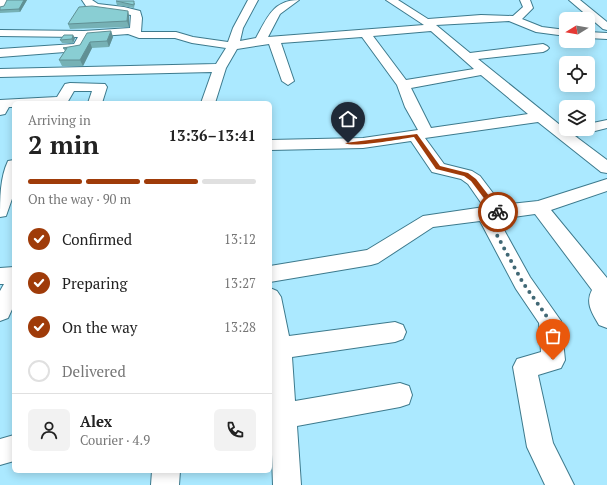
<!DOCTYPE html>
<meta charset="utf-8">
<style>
body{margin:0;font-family:"PT Serif",serif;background:#f2f2f2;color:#222;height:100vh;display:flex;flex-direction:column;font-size:15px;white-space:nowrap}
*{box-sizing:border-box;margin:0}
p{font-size:13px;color:#767676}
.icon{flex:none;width:22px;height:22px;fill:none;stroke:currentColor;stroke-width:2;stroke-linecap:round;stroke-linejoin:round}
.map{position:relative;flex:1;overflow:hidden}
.side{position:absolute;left:12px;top:101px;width:260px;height:372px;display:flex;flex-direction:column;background:#fff;border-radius:6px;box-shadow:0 2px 10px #0003}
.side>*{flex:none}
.needle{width:26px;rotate:259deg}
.tools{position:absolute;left:559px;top:12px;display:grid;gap:8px}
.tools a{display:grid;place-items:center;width:36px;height:36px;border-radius:6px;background:#fff;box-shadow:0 2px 10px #0003;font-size:20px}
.pin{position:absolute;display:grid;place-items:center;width:34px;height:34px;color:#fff;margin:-41px -17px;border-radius:50% 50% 50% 0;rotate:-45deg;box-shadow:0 0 4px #0007}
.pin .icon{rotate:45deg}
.courier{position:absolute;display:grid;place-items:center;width:40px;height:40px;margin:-20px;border:3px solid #9f3b09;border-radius:50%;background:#fff;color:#222;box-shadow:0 1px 5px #0007}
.summary em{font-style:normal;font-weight:800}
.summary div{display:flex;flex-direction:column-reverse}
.summary{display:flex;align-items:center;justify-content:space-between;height:68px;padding:0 16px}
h1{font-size:26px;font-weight:800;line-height:30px}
.bar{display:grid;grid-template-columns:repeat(4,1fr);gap:6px 4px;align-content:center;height:48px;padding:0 16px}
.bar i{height:5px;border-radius:3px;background:#e0e0e0}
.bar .selected{background:#9f3b09}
.bar p{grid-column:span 4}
.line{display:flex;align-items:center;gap:10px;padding:0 16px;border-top:1px solid #e0e0e0}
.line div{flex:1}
.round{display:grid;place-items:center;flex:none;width:42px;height:42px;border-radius:6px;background:#f2f2f2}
ol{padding:0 16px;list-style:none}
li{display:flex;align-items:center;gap:12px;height:44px}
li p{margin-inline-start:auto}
li .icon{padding:4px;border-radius:50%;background:#9f3b09;color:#fff;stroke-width:4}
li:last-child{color:#767676}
li i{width:22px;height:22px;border:2px solid #e0e0e0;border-radius:50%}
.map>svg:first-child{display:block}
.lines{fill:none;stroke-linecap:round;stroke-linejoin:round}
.minor-casing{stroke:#3d7a8d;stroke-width:2}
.minor{fill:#fff;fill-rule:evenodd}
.wall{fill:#76b1b5}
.shaded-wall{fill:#609094}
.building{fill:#89ced3;stroke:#609094}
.route{fill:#9f3b09}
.done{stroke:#416875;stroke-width:4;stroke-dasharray:0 7.2}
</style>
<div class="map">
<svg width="607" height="485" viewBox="0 0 607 485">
<rect width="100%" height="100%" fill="#abe9ff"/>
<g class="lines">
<g class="minor-casing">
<path id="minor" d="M0,0H9L4,8L0,9Z
M82,0H92L98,4L124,7L140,11L142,18L141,32H176L193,37L228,42L233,28L248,0H258L243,28L240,41L256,38C267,18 273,0 299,0L280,14L268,37L424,25L386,0H398L428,19L481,15L513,16L523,7L520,0H530L533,8L522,19L542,27L566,30V36L536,32L509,21L436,25L470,53L543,44L547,46L549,48L547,50L543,52L478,59L565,129H588V124L607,120V128L575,136L607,160V173L601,172L538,122L425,138L444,164L472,171L480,176L502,205L538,201L607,179V191L551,210L607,278V328L599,325C592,313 585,303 592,290L535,214L498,219L530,277L561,321L565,360L561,368L538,375L553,443L574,485H545L527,447L513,367L517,359L541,352L539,323L516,289L480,221L433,227L378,263L371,265L270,282V266L367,250L423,216L484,207L468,184L461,179L432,172L411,141L363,148L270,150V140L363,138L418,130L405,107L397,85L362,37L281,43L294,81L288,85L282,81L269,44L237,49L226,68L215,103H201L212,72L0,77V69L216,64L226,48L192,43L175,38H139L128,34L88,37L82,49L78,51L0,57V49L74,44L78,37L0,36V30L84,31L130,28L131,15L91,9L86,6ZM431,31L474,69L406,80L373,36ZM481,75L528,114L431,128L411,88Z
M569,0H580L607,22V30L603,29Z
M588,32L607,33V39L588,38Z
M70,83L105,84L107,87L102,103H88L92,91H74L67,103H14V107H9L5,114L0,115V100L57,97L65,84Z
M14,160V193L6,216L0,217C0,198 0,178 8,161Z
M14,267V305L8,318L0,321V291L4,284H0V268Z
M270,288L277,291L281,297L289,336L395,322L403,325L406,332L403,339L395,342L292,357L295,401L400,383L409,386L412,395L409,404L400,407L297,426L301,485H273L270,394Z
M14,435V461L0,465V439Z
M152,471H180L179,485H151Z"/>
</g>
<use href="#minor" class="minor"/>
</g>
<path class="wall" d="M7,0H27L20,12L0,13V7L4,6Z
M116,2L135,3L134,8L117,5Z
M128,11L129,16V27L70,29L68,24Z
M111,31L113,37L109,47L92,48L83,66H62L59,60L65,51L63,48L80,45Z
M75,38L73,43H62L60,40Z"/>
<path class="shaded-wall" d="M24,0H27L20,12L19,9Z
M128,11L129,16V27L127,21Z
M111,31L113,37L109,47L107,41Z
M73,35L75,38L73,43L72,39Z
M90,42L92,48L83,66L80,60Z"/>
<path class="building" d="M7,0H24L19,9L0,10V7L4,6Z
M116,1H134V5Z
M92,6L128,11L127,21L68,24L79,7Z
M111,31L107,41L90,42L80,60H59L67,48H63L80,45L87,33Z
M64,35H73L72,39L60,40Z"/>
<path class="route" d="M417,134L440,166L468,173L476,179L500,210V213H495L471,181L464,176L436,169L414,137C401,139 353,148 345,143Z"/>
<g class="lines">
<path class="done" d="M498,212L486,215L523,283L550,321L553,360"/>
</g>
</svg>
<div class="tools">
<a><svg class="needle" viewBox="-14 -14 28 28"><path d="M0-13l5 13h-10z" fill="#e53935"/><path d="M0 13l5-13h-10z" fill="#767676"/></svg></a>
<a><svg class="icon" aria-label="locate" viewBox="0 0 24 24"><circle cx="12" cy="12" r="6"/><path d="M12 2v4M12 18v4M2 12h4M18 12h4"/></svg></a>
<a><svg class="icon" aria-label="layers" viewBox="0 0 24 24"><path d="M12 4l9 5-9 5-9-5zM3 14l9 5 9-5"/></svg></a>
</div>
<div class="pin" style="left:553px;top:360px;background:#ea580c"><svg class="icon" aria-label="bag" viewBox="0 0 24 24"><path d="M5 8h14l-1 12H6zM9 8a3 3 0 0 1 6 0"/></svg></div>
<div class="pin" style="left:348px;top:143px;background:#1f2937"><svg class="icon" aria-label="home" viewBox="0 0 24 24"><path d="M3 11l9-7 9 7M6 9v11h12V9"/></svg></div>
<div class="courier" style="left:498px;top:212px"><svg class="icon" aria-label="bike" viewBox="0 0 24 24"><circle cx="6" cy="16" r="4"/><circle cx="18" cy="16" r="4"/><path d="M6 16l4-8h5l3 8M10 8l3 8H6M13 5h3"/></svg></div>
<section class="side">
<div class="summary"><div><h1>2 min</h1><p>Arriving in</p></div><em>13:36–13:41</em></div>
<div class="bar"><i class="selected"></i><i class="selected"></i><i class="selected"></i><i></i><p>On the way · 90 m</p></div>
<ol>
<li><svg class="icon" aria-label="check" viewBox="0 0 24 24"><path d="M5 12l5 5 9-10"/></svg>Confirmed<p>13:12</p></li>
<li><svg class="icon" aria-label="check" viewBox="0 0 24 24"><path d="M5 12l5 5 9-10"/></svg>Preparing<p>13:27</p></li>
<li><svg class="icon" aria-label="check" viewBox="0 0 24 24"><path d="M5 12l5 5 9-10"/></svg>On the way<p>13:28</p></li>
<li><i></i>Delivered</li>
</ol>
<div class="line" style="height:72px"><a class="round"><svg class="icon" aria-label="person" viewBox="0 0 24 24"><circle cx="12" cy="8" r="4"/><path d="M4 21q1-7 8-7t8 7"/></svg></a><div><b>Alex</b><p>Courier · 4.9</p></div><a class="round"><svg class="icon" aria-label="phone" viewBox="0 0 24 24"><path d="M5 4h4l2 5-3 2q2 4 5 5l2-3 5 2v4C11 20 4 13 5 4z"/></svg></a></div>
</section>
</div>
